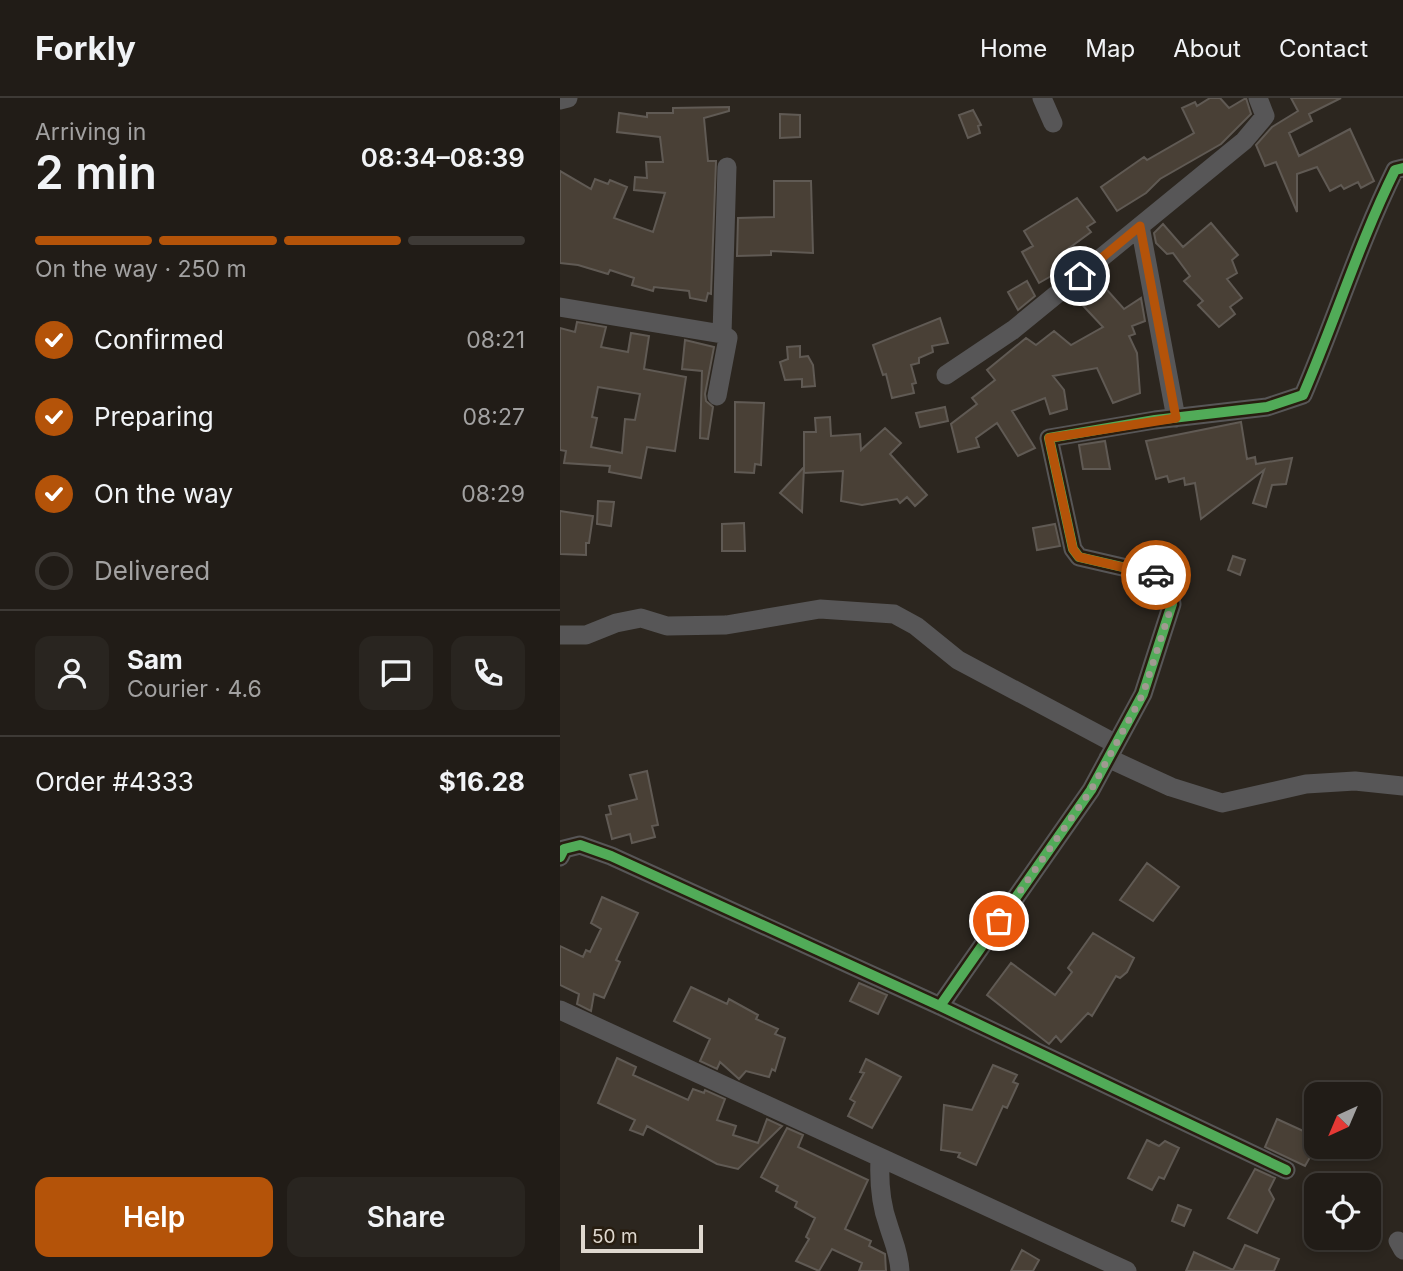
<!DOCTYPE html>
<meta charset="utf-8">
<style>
body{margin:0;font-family:Inter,sans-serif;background:#292520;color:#f1f3f6;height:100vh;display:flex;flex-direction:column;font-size:26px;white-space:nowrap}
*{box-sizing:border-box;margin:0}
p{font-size:23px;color:#a2a1a1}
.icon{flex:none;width:38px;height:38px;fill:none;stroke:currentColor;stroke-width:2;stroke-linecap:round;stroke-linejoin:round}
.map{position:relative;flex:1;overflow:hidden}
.panel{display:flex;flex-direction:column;background:#211c17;width:560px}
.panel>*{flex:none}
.needle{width:46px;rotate:224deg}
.controls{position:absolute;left:744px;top:984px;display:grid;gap:14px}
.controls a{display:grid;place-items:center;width:77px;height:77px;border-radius:14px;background:#211c17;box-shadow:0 4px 10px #0003,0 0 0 2px #3e3a36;font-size:35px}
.scale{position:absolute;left:21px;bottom:18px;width:122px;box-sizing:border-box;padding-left:7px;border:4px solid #dfd8cf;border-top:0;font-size:19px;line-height:24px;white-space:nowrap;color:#dfd8cf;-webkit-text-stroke:5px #281d10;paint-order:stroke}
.pin{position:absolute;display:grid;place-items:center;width:60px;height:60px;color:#fff;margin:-30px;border:4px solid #fff;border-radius:50%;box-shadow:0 2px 7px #0007}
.courier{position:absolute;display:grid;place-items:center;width:70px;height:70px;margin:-35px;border:5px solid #b45309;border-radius:50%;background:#fff;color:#222;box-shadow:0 2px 9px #0007}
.summary em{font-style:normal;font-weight:600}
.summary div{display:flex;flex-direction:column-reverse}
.summary{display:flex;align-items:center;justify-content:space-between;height:119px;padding:0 35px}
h1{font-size:46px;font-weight:600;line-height:52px}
.bar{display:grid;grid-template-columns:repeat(4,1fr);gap:10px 7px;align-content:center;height:84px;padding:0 35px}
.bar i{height:9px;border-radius:5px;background:#3e3a36}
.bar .current{background:#b45309}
.bar p{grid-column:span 4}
.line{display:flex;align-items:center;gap:18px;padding:0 35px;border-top:2px solid #3e3a36}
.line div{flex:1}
.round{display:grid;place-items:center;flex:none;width:74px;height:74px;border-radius:14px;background:#292520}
ol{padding:0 35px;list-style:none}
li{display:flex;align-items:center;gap:21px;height:77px}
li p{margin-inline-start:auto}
li .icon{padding:7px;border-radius:50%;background:#b45309;color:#fff;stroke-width:4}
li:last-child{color:#a2a1a1}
li i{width:38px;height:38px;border:4px solid #3e3a36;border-radius:50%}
.cta{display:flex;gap:14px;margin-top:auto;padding:14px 35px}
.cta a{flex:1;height:80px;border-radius:14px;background:#b45309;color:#fff;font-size:28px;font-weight:600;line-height:80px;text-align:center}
.cta a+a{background:#292520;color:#f1f3f6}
header{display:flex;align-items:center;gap:42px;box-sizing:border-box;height:98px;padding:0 35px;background:#211c17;border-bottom:2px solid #3e3a36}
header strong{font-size:33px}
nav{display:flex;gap:38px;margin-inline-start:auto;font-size:24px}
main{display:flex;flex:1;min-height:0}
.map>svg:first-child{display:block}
.building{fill:#494036;stroke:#605a54;stroke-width:2;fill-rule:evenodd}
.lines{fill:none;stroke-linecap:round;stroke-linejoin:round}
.minor{stroke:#575657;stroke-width:19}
.cycleway-casing{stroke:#281d10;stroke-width:15}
.cycleway{stroke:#51ab58;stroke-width:10}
.done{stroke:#a09a91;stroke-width:7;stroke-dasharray:0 12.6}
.route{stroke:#b45309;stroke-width:9}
</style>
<header>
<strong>Forkly</strong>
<nav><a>Home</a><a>Map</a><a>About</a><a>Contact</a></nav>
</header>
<main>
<section class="panel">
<div class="summary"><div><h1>2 min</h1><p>Arriving in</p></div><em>08:34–08:39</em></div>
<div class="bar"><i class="current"></i><i class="current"></i><i class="current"></i><i></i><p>On the way · 250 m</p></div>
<ol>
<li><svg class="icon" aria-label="check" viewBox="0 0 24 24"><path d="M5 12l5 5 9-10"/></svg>Confirmed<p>08:21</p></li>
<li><svg class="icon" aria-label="check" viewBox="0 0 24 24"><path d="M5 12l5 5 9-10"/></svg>Preparing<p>08:27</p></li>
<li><svg class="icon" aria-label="check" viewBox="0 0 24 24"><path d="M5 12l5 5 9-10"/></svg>On the way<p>08:29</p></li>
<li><i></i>Delivered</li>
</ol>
<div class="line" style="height:126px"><a class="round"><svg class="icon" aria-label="person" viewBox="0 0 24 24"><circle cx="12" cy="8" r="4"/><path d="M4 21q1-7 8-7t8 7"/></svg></a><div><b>Sam</b><p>Courier · 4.6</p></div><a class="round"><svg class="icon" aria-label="chat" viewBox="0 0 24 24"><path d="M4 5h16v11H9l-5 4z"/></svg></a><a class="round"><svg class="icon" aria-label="phone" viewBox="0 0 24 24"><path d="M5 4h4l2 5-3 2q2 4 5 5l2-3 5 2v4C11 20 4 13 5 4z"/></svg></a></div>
<div class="line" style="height:91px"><div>Order #4333</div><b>$16.28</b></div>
<div class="cta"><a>Help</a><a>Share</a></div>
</section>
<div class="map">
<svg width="843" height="1173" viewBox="0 0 843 1173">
<rect width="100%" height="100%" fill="#2c261f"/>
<path class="building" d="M650,0H660L669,10L686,0L691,16L661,46L600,81L586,95L557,113L541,89L584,59L587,62L634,35L622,10L635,4L637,8Z
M731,0H781L749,16L752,23L729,35L739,58L790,31L814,83L801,90L798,84L784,91L781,87L770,93L757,69L737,76V114L716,64L705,68L696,47L712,29L738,13Z
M169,9V13L144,20L148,63H156L151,196L148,195L146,203L130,200L129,193L94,189L93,193L72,187L74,180L50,172L48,176L18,167L0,165V73L31,91L35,81L48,86L50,82L67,89L54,120L93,134L105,95L74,92L75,79L87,80L86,64H103L100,39L57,34L59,15L87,19V15H113V10Z
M413,12L421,27L418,28L420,35L408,40L399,17Z
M220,16L240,17V39L220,40Z
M214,83H251L253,155L211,153V157L177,158L178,120L214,119Z
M517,100L535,124L527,129L531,134L501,156L504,162L496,166L500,173L479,185L462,154L473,148L464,133Z
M651,125L678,157L672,162L677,175L667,181L682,200L670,209L675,216L659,229L638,207L643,203L624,183L630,178L613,155L607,156L596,145L594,135L603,126L623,149Z
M467,183L475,198L458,212L448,194Z
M532,183L536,187L540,184L564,211L581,200L585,223L572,228L575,236L569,238L577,255L580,295L553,305L537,270L493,278L504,292L507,311L490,316L485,300L452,313L475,350L458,358L437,325L416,340L419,349L398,354L391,326L417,306L412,300L435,282L427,272L466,240L476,247L494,233L511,247L543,229L514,198Z
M380,220L388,245L372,248L373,254L359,260V265L351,267L356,285L352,286L354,295L332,300L326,276L323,277L313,247Z
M17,224L46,229L41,249L68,254L71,235L89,238L84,271L126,279L115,353L87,349L81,380L49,374L50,368L4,365L6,353L0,352V230L15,234ZM38,289L80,296L75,322L65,321L62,355L31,349L37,320L32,319Z
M125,242L154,249L145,296L146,303L153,309L148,341L140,340L142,273L122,271Z
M240,248V259L248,258L253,267L255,288L242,289V281L225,282L220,264L228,261L227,249Z
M175,304L204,305L201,367L195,366L194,375L175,374Z
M385,309L388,323L360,329L356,315Z
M270,319L271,338L300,336L301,352L325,330L341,345L330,356L367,397L355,408L347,399L340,405L337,401L302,407L281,403L283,373L244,375V334H256L255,320Z
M681,324L687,361L695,359L696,366L732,360L726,386L712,387L706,409L693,405L704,372L641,421L635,385L625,387L624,380L609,384L607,378L596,381L586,343Z
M545,343L550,371H523L519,347Z
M244,369L242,414L220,395Z
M38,403L54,404L51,428L37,426Z
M0,413L33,418L29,445H26V457L0,456Z
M184,425L185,453H162V426Z
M495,426L500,448L477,452L473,430Z
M673,458L685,462L680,477L668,472Z
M87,673L98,727L92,728L95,739L72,745L70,736L52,741L46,717L51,716L49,708L77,701L70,677Z
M587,765L619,789L593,823L560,802Z
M42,799L78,815L56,862L60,864L44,900L34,896L31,913L17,906L19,896L0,887V848L23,859L26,852L30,854L41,831L31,825Z
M533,835L574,860L567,874L560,880L556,878L532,918L528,915L501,944L496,938L489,946L427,897L451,865L495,897L512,874L508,870Z
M299,885L327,897L318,916L290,903Z
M131,889L167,906L169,901L198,917L196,921L218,931L215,936L225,940L215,973L212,971L209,979L186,973L179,981L160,964L157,971L140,963L150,941L114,923Z
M57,960L76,969L73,977L128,1002L133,991L144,995L145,992L165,1001L157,1022L176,1028L173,1037L198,1045L207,1021L222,1028L178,1071L157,1066L87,1028L83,1037L70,1032L75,1022L38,1005Z
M306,961L341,979L312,1030L288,1018L295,1004L290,1001L304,975L300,974Z
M433,967L457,977L453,984L458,986L447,1010L443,1008L416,1067L398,1059L400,1055L381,1052L384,1007L412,1012Z
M717,1021L750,1036L744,1049L753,1054L745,1068L705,1049Z
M227,1030L243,1037L238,1049L308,1082L285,1131L311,1143L309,1148L325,1156L326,1173H299L302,1165L272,1151L259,1173L236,1163L249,1141L246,1139L255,1120L235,1109L237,1104L216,1093L218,1088L201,1079Z
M587,1042L599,1048L605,1043L619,1050L604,1081L599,1079L592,1092L568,1080Z
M695,1071L715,1080L709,1092L714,1101L697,1135L668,1120Z
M618,1107L631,1112L624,1128L612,1123Z
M685,1147L719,1161L714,1173H626L634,1154L673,1172Z
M462,1152L479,1162L473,1173H451Z"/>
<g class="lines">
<path class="minor" d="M482,0L493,25
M0,2L8,0
M580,128L616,320
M0,209L162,236L168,240L157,298
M162,236L167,69
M386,277L453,232L684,43L705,18L698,0
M0,537H26L56,525L81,520L107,528L166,527L260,511L334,516L356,528L398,562L556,646
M548,660L611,689L662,705L746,686L795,683L843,688
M0,759L4,751L20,747L51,758L380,908L726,1072
M380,908L531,692L583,596L612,506L609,489L597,477L519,459L513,451L489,340L595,322L707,309L743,297C775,223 799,145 835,72L843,70
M0,912L567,1173
M320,1061C319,1083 320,1104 328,1126C333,1143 339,1154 340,1173
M838,1143L843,1152"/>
<g class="cycleway-casing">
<path id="cycleway" d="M0,759L4,751L20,747L51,758L380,908L726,1072
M380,908L531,692L583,596L612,506L609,489L597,477L519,459L513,451L489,340L595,322L707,309L743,297C775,223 799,145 835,72L843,70"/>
</g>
<use href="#cycleway" class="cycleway"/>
</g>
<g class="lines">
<path class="done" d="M439,823L531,692L583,596L612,506L610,489L596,477"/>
<path class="route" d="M520,178L580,128L616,320L489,340L513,451L519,459L596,477"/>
</g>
</svg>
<div class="controls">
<a><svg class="needle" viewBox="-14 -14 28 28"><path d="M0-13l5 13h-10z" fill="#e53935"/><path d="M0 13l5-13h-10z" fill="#a2a1a1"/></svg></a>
<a><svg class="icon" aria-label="locate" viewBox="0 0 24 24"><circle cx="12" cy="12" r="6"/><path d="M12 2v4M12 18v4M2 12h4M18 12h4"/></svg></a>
</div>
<div class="scale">50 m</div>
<div class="pin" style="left:439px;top:823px;background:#ea580c"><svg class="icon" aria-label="bag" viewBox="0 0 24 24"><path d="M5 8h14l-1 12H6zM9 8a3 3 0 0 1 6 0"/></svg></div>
<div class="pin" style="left:520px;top:178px;background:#1f2937"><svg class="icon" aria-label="home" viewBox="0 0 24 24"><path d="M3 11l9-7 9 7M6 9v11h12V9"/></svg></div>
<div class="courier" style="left:596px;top:477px"><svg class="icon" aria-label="car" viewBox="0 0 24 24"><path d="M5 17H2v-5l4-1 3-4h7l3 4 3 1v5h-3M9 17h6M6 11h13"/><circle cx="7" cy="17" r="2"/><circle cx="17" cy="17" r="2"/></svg></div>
</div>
</main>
